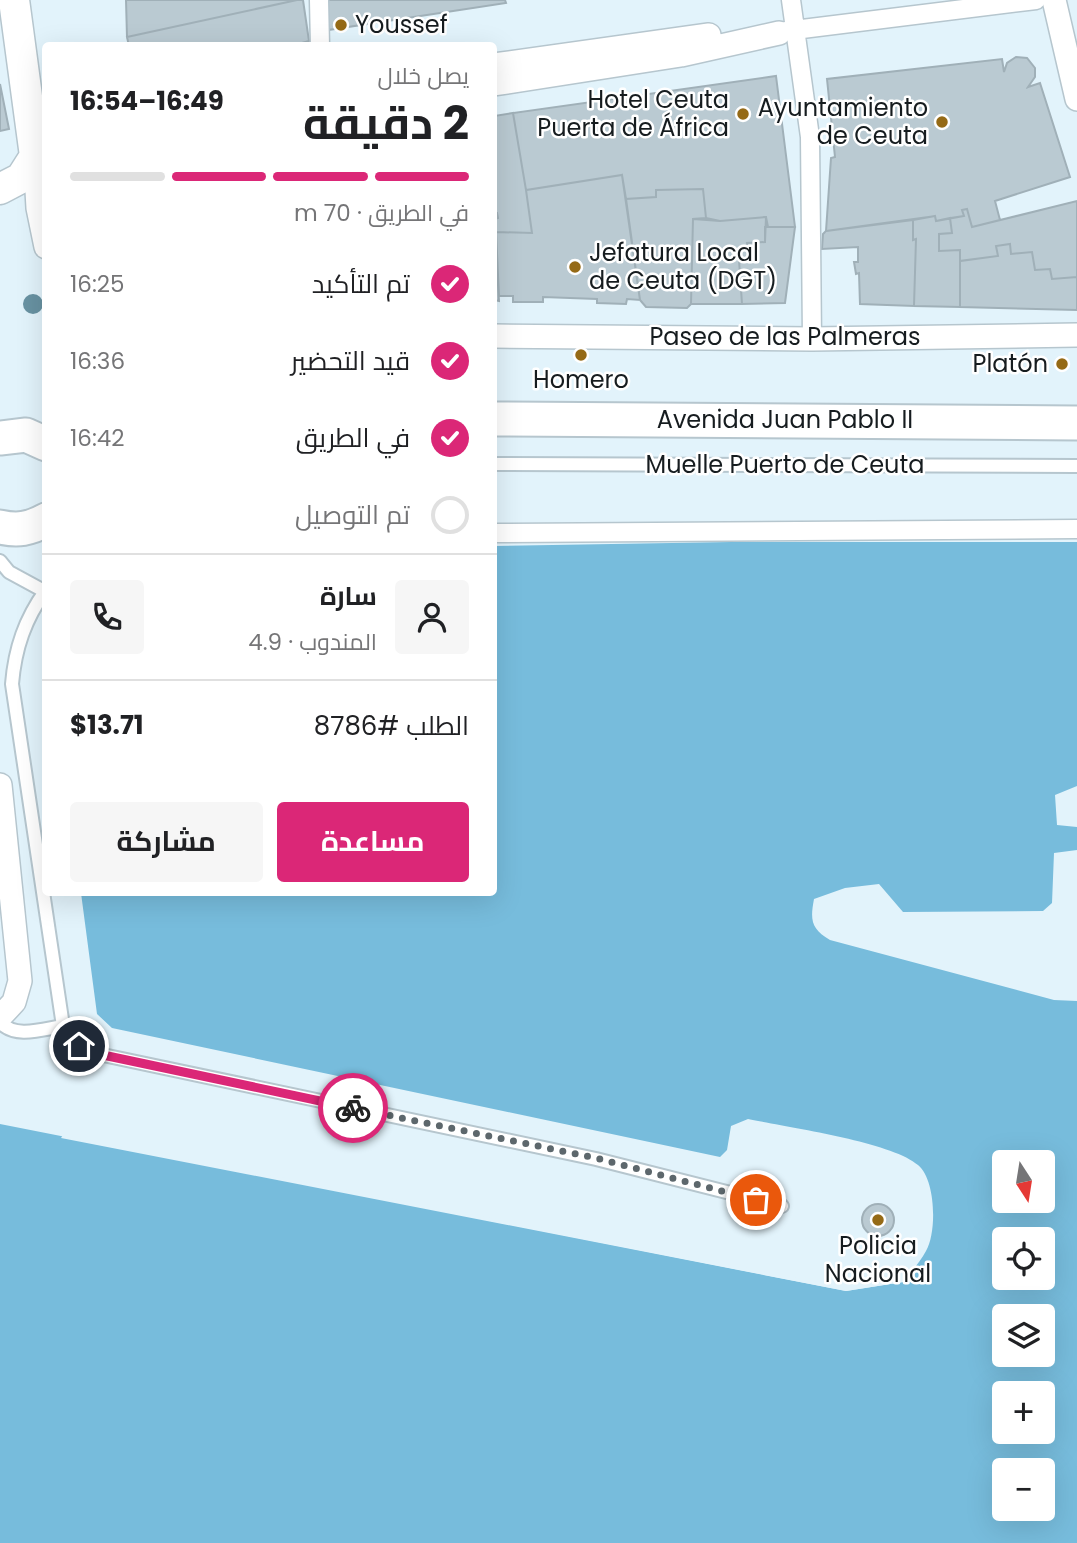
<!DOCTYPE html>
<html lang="ar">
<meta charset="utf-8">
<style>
body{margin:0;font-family:Poppins,Cairo,sans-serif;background:#f6f6f6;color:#202124;direction:rtl;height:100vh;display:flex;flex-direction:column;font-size:26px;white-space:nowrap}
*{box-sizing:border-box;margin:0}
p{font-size:23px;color:#757577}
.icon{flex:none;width:38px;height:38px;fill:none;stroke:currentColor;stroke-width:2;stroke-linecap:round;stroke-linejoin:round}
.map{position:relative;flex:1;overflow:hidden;direction:ltr}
.side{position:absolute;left:42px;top:42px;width:455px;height:854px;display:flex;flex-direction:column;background:#fff;border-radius:7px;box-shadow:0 7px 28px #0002;direction:rtl}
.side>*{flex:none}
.needle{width:46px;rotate:168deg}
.tools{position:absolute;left:992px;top:1150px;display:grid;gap:14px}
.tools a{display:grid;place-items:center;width:63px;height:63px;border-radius:7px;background:#fff;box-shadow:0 7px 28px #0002;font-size:35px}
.pin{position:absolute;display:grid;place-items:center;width:60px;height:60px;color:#fff;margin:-30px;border:4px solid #fff;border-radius:50%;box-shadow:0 2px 7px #0007}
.courier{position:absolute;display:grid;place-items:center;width:70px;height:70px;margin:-35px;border:5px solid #db2777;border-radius:50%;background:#fff;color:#222;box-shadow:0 2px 9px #0007}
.headline em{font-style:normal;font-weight:700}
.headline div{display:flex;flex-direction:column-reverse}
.headline{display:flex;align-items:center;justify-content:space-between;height:119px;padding:0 28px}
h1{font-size:46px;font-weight:700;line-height:52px}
.bar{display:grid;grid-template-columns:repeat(4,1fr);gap:10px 7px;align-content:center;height:84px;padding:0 28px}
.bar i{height:9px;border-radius:5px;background:#e0e0e0}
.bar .on{background:#db2777}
.bar p{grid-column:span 4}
.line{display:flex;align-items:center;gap:18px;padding:0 28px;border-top:2px solid #e0e0e0}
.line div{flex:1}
.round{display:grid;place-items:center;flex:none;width:74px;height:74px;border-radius:7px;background:#f6f6f6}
ol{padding:0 28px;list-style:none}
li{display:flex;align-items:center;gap:21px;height:77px}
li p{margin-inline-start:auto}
li .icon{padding:7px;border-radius:50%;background:#db2777;color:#fff;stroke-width:4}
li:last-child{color:#757577}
li i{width:38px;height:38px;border:4px solid #e0e0e0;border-radius:50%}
.cta{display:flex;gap:14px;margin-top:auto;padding:14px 28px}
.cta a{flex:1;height:80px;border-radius:7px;background:#db2777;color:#fff;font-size:28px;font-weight:700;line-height:80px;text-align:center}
.cta a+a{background:#f6f6f6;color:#202124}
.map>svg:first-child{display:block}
.water{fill:#77bcdc;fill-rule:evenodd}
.pier{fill:#e2f3fb}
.building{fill:#bacad2;stroke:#a0b0b8;stroke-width:2}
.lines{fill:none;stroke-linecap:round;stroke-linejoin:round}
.service-casing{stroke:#b6c6ce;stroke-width:16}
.pedestrian-casing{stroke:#b6c6ce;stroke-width:21}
.minor-casing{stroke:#b6c6ce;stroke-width:26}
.tertiary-casing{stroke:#b6c6ce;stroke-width:33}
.secondary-casing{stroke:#b6c6ce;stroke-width:37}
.service{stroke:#fff;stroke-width:12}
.pedestrian{stroke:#fff;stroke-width:18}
.minor{stroke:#fff;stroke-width:23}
.tertiary{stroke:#fff;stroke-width:30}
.secondary{stroke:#fff;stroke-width:33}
.tree{fill:#6892a2}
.done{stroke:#5d676c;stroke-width:7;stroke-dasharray:0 12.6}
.route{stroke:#db2777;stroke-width:9}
.poi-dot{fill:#956a16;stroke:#fff;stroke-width:2.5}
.labels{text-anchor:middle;stroke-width:5;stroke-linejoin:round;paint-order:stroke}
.poi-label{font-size:24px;fill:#161c1f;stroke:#fff;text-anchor:end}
.street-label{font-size:24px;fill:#161c1f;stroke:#fff}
</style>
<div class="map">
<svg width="1077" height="1543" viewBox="0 0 1077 1543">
<rect width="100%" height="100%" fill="#e2f3fb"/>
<path class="water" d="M731,542H1077V786L1055,795L1057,825L1077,827V850L1054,853L1052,903L1043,911L903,912L879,884L845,888L814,899C810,920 811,929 830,940L1054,1000L1077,1001V1543H0V1124L846,1291L903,1282C911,1272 920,1262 926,1251C937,1232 936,1180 918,1165C892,1142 787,1127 748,1119L731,1126L727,1150L720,1157L112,1028L97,1014L81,893L494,892V546ZM1004,1162H1043V1200H1004ZM1004,1239H1043V1278H1004ZM1004,1316H1043V1354H1004ZM1004,1393H1043V1432H1004ZM1004,1470H1043V1508H1004Z"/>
<path class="pier" d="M63,1135L846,1287L901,1278L907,1271L908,1275L903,1282L846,1291L61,1138Z"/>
<path class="building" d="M126,0H297L127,37Z
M297,0H303L309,41L291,46H129L127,37Z
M325,0H505L506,3L328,30Z
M1016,57L1027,58L1035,68V77L1028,87L1040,83L1070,177L995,201L1000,220L972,227L967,209L962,210L964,216L936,221L935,216L826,231L831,158L835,157L827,79L1002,59L1004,72L1007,63Z
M776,76L795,227H768L766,217L720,221L706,218L703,189L656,190V197L626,199L622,175L526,190L513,113Z
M0,84L9,129L0,131Z
M513,113L526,190L532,233L496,232L494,219L498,218L497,213H494V116Z
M622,175L640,300L627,299L626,304L597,303V299L543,297V302H513V296H499L496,232L532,233L526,190Z
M703,189L706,218L693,219L691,304L687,308L646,307L640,300L626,199L656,197V190Z
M1077,201V277L1052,279L1050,269L1035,270L1032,252L1011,254L1010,244L996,246L998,256L960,261V250L939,251V234L952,233L950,218L964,216L962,210L967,209L972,227Z
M494,213H497L498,218L494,219L499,301L494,300Z
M935,216L936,221L950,218L952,233L939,234V251L960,250V307L914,306L916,239L913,240V220Z
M766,217L765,242L747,243L749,260H739L742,304H691L693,219L720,221Z
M913,220V240L916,239L914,306L860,304L859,273L856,274L854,262H858V247L822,249L823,234L826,231Z
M765,227H795L785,303L742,304L739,260H749L747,243L765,242Z
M1010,244L1011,254L1032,252L1035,270L1050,269L1052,279L1077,277V310L960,307V261L998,256L996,246Z
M862 1220a16 16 0 1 1 32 0a16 16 0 1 1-32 0Z"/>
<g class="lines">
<g class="service-casing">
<path id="service" d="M494,464L1077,466
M0,561L9,572L44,591
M46,590C25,619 15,648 12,684L63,1026L79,1046L103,1055L596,1159L782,1206
M0,1022C15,1039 43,1029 63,1026"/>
</g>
<g class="pedestrian-casing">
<path id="pedestrian" d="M319,0L320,46
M791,0L810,137L812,339
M786,31L1036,0
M494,533L1077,529"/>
</g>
<g class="minor-casing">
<path id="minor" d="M1054,0L1077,99
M494,65L709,35
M494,84L681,55L779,33
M38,155L35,156L38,208L46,247
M494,336L812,339L1077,335
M0,785L20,981L14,1002L0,1017"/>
</g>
<g class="tertiary-casing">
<path id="tertiary" d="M14,0L35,156
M0,189L21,178L35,156"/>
</g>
<g class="secondary-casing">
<path id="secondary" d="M494,419L1077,423
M0,438L26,435L46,444
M0,527C18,531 29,529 46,520"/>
</g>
<use href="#service" class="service"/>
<use href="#pedestrian" class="pedestrian"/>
<use href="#minor" class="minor"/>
<use href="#tertiary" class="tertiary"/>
<use href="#secondary" class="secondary"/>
</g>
<circle class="tree" cx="33" cy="304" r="10"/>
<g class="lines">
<path class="done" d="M353,1108L596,1158L756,1200"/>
<path class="route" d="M79,1046L103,1055L353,1108"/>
</g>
<g class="poi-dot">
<circle cx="341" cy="25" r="7"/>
<circle cx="743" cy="114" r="7"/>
<circle cx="942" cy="122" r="7"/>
<circle cx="575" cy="267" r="7"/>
<circle cx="581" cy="355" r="7"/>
<circle cx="1062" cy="364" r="7"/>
<circle cx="878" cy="1220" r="7"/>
</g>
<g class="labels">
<g class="poi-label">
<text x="355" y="33" text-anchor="start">Youssef</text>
<text x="729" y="108">Hotel Ceuta<tspan x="729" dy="28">Puerta de África</tspan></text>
<text x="928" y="116">Ayuntamiento<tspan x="928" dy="28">de Ceuta</tspan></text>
<text x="589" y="261" text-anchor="start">Jefatura Local<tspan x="589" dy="28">de Ceuta (DGT)</tspan></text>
<text x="1048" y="372">Platón</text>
<text x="581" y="388" text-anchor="middle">Homero</text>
<text x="878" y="1254" text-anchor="middle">Policia<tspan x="878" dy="28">Nacional</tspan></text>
</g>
<g class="street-label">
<text x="785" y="345">Paseo de las Palmeras</text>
<text x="785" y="428">Avenida Juan Pablo II</text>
<text x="785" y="473">Muelle Puerto de Ceuta</text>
</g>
</g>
</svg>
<div class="tools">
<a><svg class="needle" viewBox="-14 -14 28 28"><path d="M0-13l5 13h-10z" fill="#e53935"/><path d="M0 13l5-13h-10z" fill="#757577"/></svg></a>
<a><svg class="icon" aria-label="locate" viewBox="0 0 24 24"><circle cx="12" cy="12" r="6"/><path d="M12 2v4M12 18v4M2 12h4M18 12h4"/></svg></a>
<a><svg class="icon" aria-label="layers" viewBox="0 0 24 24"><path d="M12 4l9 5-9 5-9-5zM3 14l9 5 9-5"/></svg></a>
<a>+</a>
<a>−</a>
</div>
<div class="pin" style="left:756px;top:1200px;background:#ea580c"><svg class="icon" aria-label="bag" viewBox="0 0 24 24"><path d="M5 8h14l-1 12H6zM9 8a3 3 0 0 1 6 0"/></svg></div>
<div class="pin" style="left:79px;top:1046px;background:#1f2937"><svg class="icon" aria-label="home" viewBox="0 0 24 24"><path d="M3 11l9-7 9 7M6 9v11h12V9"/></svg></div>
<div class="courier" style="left:353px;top:1108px"><svg class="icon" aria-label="bike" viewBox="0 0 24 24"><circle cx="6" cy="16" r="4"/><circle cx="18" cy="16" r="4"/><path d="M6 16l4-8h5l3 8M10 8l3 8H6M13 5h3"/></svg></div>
<section class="side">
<div class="headline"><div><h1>2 دقيقة</h1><p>يصل خلال</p></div><em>16:49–16:54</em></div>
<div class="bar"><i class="on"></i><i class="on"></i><i class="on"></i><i></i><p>في الطريق · 70 m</p></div>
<ol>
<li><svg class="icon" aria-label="check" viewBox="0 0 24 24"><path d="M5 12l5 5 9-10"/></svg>تم التأكيد<p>16:25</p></li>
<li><svg class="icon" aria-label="check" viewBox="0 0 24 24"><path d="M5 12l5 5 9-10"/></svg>قيد التحضير<p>16:36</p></li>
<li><svg class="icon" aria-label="check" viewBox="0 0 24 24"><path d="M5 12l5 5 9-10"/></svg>في الطريق<p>16:42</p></li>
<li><i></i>تم التوصيل</li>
</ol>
<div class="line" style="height:126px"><a class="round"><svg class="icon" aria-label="person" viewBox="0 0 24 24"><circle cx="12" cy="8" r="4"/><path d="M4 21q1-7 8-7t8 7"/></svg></a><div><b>سارة</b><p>المندوب · 4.9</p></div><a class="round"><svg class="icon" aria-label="phone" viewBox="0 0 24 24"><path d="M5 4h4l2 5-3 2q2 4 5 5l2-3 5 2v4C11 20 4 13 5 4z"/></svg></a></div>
<div class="line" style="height:91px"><div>الطلب #8786</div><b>$13.71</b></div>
<div class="cta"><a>مساعدة</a><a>مشاركة</a></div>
</section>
</div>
